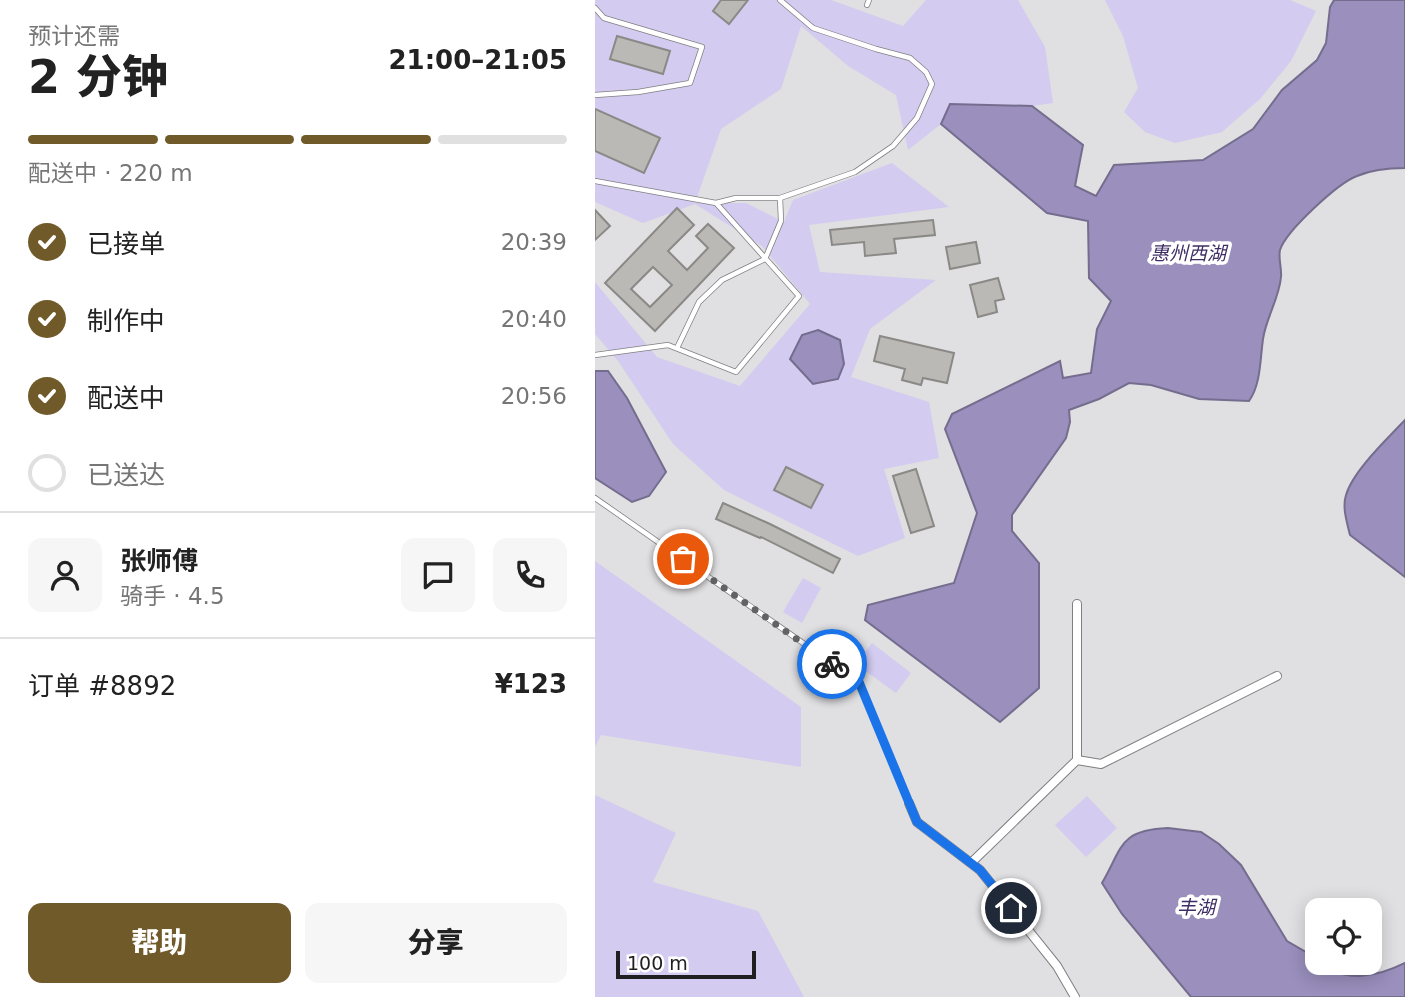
<!DOCTYPE html>
<html lang="zh">
<meta charset="utf-8">
<style>
body{margin:0;font-family:"DejaVu Sans","Noto Sans SC",sans-serif;background:#f6f6f6;color:#222;height:100vh;display:flex;flex-direction:column;font-size:26px;white-space:nowrap}
*{box-sizing:border-box;margin:0}
p{font-size:23px;color:#767676}
.icon{flex:none;width:38px;height:38px;fill:none;stroke:currentColor;stroke-width:2;stroke-linecap:round;stroke-linejoin:round}
.map{position:relative;flex:1;overflow:hidden}
.details{display:flex;flex-direction:column;background:#fff;width:595px}
.details>*{flex:none}
.controls{position:absolute;left:710px;top:898px;display:grid;gap:14px}
.controls a{display:grid;place-items:center;width:77px;height:77px;border-radius:14px;background:#fff;box-shadow:0 4px 18px #0003;font-size:35px}
.scale{position:absolute;left:21px;bottom:18px;width:140px;box-sizing:border-box;padding-left:7px;border:4px solid #1f1e20;border-top:0;font-size:19px;line-height:24px;white-space:nowrap;color:#1f1e20;-webkit-text-stroke:5px #fff;paint-order:stroke}
.pin{position:absolute;display:grid;place-items:center;width:60px;height:60px;color:#fff;margin:-30px;border:4px solid #fff;border-radius:50%;box-shadow:0 2px 7px #0007}
.courier{position:absolute;display:grid;place-items:center;width:70px;height:70px;margin:-35px;border:5px solid #1a73e8;border-radius:50%;background:#fff;color:#222;box-shadow:0 2px 9px #0007}
.headline em{font-style:normal;font-weight:800}
.headline div{display:flex;flex-direction:column-reverse}
.headline{display:flex;align-items:center;justify-content:space-between;height:119px;padding:0 28px}
h1{font-size:46px;font-weight:800;line-height:52px}
.bar{display:grid;grid-template-columns:repeat(4,1fr);gap:10px 7px;align-content:center;height:84px;padding:0 28px}
.bar i{height:9px;border-radius:5px;background:#e0e0e0}
.bar .current{background:#705a29}
.bar p{grid-column:span 4}
.line{display:flex;align-items:center;gap:18px;padding:0 28px;border-top:2px solid #e0e0e0}
.line div{flex:1}
.round{display:grid;place-items:center;flex:none;width:74px;height:74px;border-radius:14px;background:#f6f6f6}
ol{padding:0 28px;list-style:none}
li{display:flex;align-items:center;gap:21px;height:77px}
li p{margin-inline-start:auto}
li .icon{padding:7px;border-radius:50%;background:#705a29;color:#fff;stroke-width:4}
li:last-child{color:#767676}
li i{width:38px;height:38px;border:4px solid #e0e0e0;border-radius:50%}
.action{display:flex;gap:14px;margin-top:auto;padding:14px 28px}
.action a{flex:1;height:80px;border-radius:14px;background:#705a29;color:#fff;font-size:28px;font-weight:800;line-height:80px;text-align:center}
.action a+a{background:#f6f6f6;color:#222}
main{display:flex;flex:1;min-height:0}
.map>svg:first-child{display:block}
.green{fill:#d3cbf0}
.water{fill:#9a8fbd;stroke:#756d8e;stroke-width:2}
.building{fill:#bab9b5;stroke:#8a8986;stroke-width:2;fill-rule:evenodd}
.lines{fill:none;stroke-linecap:round;stroke-linejoin:round}
.lane-casing{stroke:#7f7f82;stroke-width:6}
.street-casing{stroke:#7f7f82;stroke-width:10}
.lane{stroke:#fff;stroke-width:4.5}
.street{stroke:#fff;stroke-width:8}
.done{stroke:#636264;stroke-width:7;stroke-dasharray:0 12.6}
.route{stroke:#1a73e8;stroke-width:9}
.labels{text-anchor:middle;stroke-width:7;stroke-linejoin:round;paint-order:stroke}
.water-label{font-size:19px;font-style:italic;fill:#3f2d66;stroke:#fff}
</style>
<main>
<section class="details">
<div class="headline"><div><h1>2 分钟</h1><p>预计还需</p></div><em>21:00–21:05</em></div>
<div class="bar"><i class="current"></i><i class="current"></i><i class="current"></i><i></i><p>配送中 · 220 m</p></div>
<ol>
<li><svg class="icon" aria-label="check" viewBox="0 0 24 24"><path d="M5 12l5 5 9-10"/></svg>已接单<p>20:39</p></li>
<li><svg class="icon" aria-label="check" viewBox="0 0 24 24"><path d="M5 12l5 5 9-10"/></svg>制作中<p>20:40</p></li>
<li><svg class="icon" aria-label="check" viewBox="0 0 24 24"><path d="M5 12l5 5 9-10"/></svg>配送中<p>20:56</p></li>
<li><i></i>已送达</li>
</ol>
<div class="line" style="height:126px"><a class="round"><svg class="icon" aria-label="person" viewBox="0 0 24 24"><circle cx="12" cy="8" r="4"/><path d="M4 21q1-7 8-7t8 7"/></svg></a><div><b>张师傅</b><p>骑手 · 4.5</p></div><a class="round"><svg class="icon" aria-label="chat" viewBox="0 0 24 24"><path d="M4 5h16v11H9l-5 4z"/></svg></a><a class="round"><svg class="icon" aria-label="phone" viewBox="0 0 24 24"><path d="M5 4h4l2 5-3 2q2 4 5 5l2-3 5 2v4C11 20 4 13 5 4z"/></svg></a></div>
<div class="line" style="height:91px"><div>订单 #8892</div><b>¥123</b></div>
<div class="action"><a>帮助</a><a>分享</a></div>
</section>
<div class="map">
<svg width="810" height="997" viewBox="0 0 810 997">
<rect width="100%" height="100%" fill="#e0dfe2"/>
<path class="green" d="M0,0H236L308,26L331,0H423L450,47L458,103L437,106L355,104L346,124L313,150L301,95L253,66L206,26L186,89L126,129L100,203H151L189,222L198,200L297,163L354,207L214,225L225,272L341,280L275,329L256,377L334,402L344,458L289,469L310,538L263,556L129,490L78,444L23,361L0,334V282L62,357L145,386L215,304L167,246L100,204L48,223L0,202Z
M510,0H695L721,11L696,61L665,99L627,132L580,143L550,132L529,112L543,88L528,36Z
M0,561L206,707V767L6,735L0,747Z
M208,578L226,588L207,623L188,612Z
M277,643L316,673L301,693L261,664Z
M0,795L81,833L58,882L163,911L209,997H0Z
M492,796L522,828L491,857L460,825Z"/>
<path class="water" d="M739,0H810V168C795,168 776,170 762,176C743,183 691,231 685,250C683,258 687,269 686,277C684,299 671,318 668,339C665,360 666,384 654,401L604,399L556,385L534,383L504,399L474,410L475,422L471,438L417,515V531L444,563V688L405,722L270,620L273,605L359,583L382,513L350,429L357,414L465,361L468,378L496,373L502,329L516,301L494,278L493,221L452,213L346,124L355,104L437,106L488,145L480,186L501,196L519,165L608,160L658,129L687,90L722,60L731,43L735,7Z
M223,330L245,340L249,364L243,379L218,384L195,359L207,335Z
M0,371H13L32,398L71,472L54,496L37,502L0,478Z
M810,420V577L755,535C752,523 747,507 751,495C758,471 792,439 810,420Z
M573,828L606,832L624,844L646,865L692,941L723,959V962L726,963C750,984 784,976 810,963V997H596L527,914L507,883C528,847 524,830 573,828Z"/>
<path class="building" d="M126,0H153L134,24L118,11Z
M22,36L75,51L68,74L15,59Z
M0,109L65,138L49,173L0,151Z
M82,208L99,225L73,251L92,270L113,248L101,236L113,224L139,248L60,331L10,283ZM58,267L77,285L55,307L36,289Z
M0,210L15,226L0,240Z
M338,220L340,235L299,239L301,253L270,256L269,242L237,245L235,230Z
M381,242L385,263L355,269L351,247Z
M403,278L409,299L400,301L402,312L383,317L375,285Z
M285,336L359,353L352,383L328,378L326,385L307,380L310,369L279,361Z
M191,467L228,485L216,508L179,490Z
M321,469L339,526L316,533L298,476Z
M128,503L175,524L245,559L238,573L166,537L165,538L121,519Z"/>
<g class="lines">
<g class="lane-casing">
<path id="lane" d="M272,5L274,0
M0,8L9,18L107,47L95,83L43,92L0,95
M0,181L121,203L204,296L141,372L73,345L0,355
M121,203L141,198H185L260,172L298,146L322,118L337,84L331,72L315,58L281,49L218,28L185,0
M82,348L104,302L127,280L170,259L186,221L185,198
M0,498L264,682L314,802"/>
</g>
<g class="street-casing">
<path id="street" d="M482,760L506,764L682,676
M314,803L322,822L385,870L462,966L480,997
M376,863L482,760V604"/>
</g>
<use href="#lane" class="lane"/>
<use href="#street" class="street"/>
</g>
<g class="lines">
<path class="done" d="M88,559L237,664"/>
<path class="route" d="M237,664L264,682L322,822L385,870L416,908"/>
</g>
<g class="labels">
<g class="water-label">
<text x="593" y="260">惠州西湖</text>
<text x="601" y="914">丰湖</text>
</g>
</g>
</svg>
<div class="controls">
<a><svg class="icon" aria-label="locate" viewBox="0 0 24 24"><circle cx="12" cy="12" r="6"/><path d="M12 2v4M12 18v4M2 12h4M18 12h4"/></svg></a>
</div>
<div class="scale">100 m</div>
<div class="pin" style="left:88px;top:559px;background:#ea580c"><svg class="icon" aria-label="bag" viewBox="0 0 24 24"><path d="M5 8h14l-1 12H6zM9 8a3 3 0 0 1 6 0"/></svg></div>
<div class="pin" style="left:416px;top:908px;background:#1f2937"><svg class="icon" aria-label="home" viewBox="0 0 24 24"><path d="M3 11l9-7 9 7M6 9v11h12V9"/></svg></div>
<div class="courier" style="left:237px;top:664px"><svg class="icon" aria-label="bike" viewBox="0 0 24 24"><circle cx="6" cy="16" r="4"/><circle cx="18" cy="16" r="4"/><path d="M6 16l4-8h5l3 8M10 8l3 8H6M13 5h3"/></svg></div>
</div>
</main>
